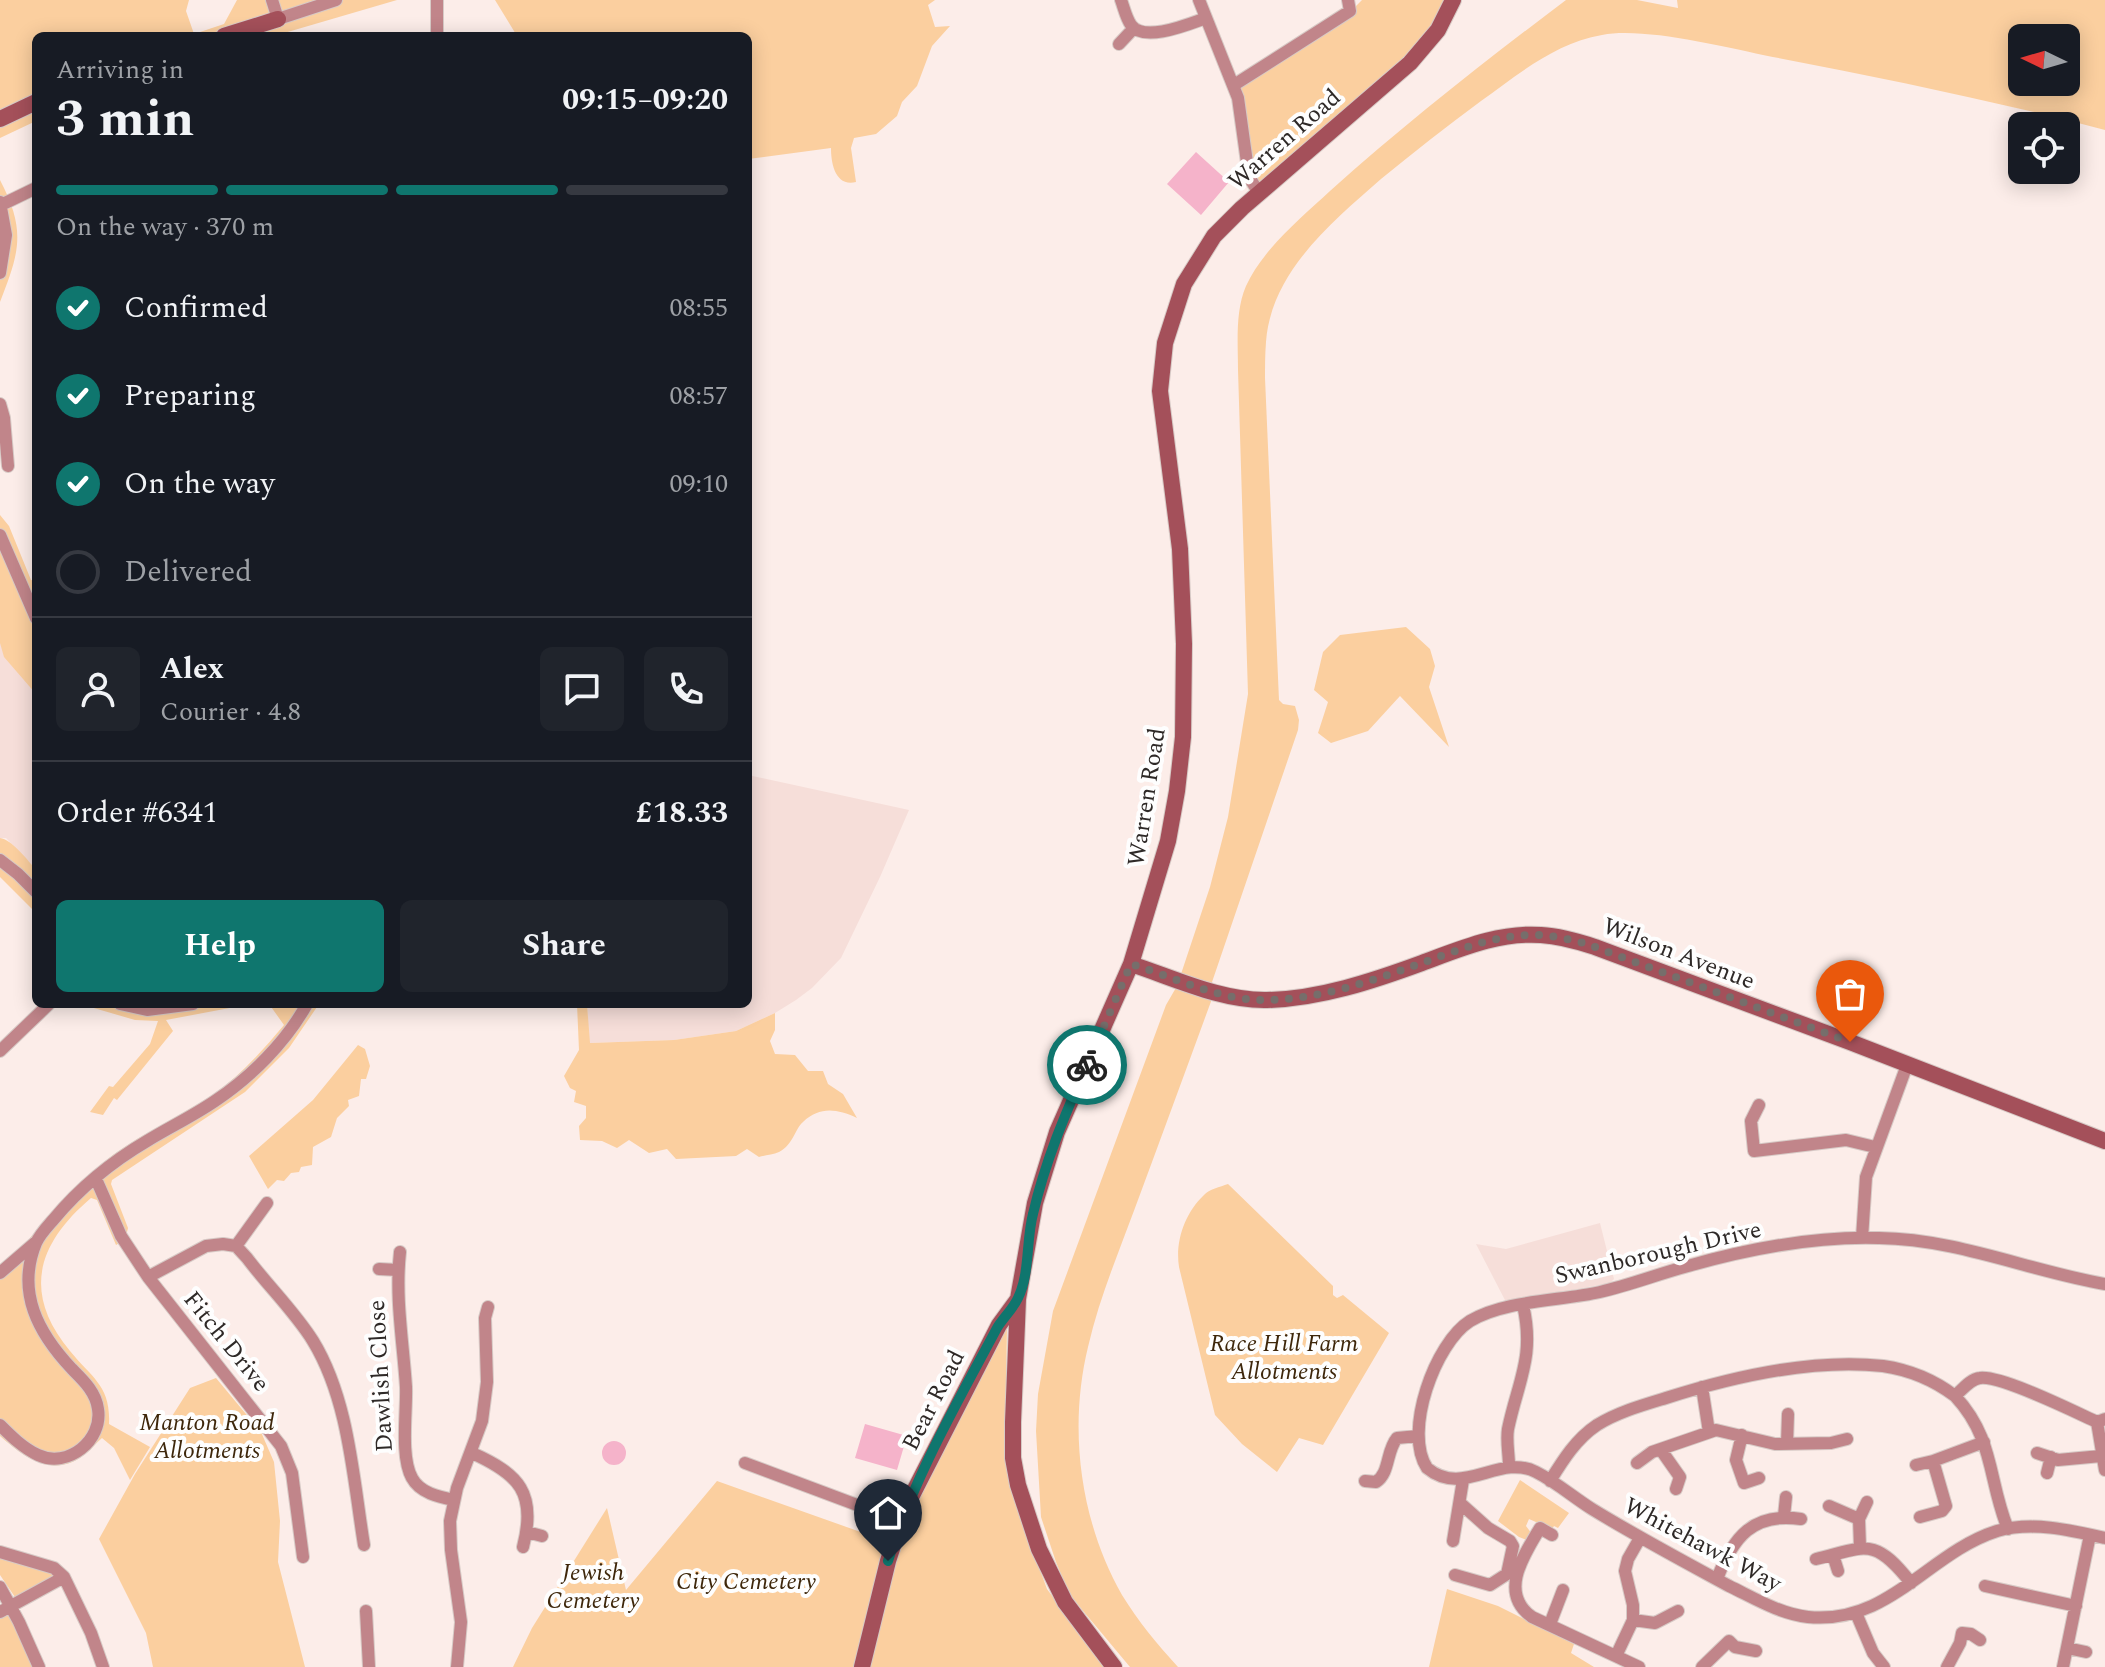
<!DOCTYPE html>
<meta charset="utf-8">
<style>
body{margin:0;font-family:Spectral,serif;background:#20242c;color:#f1f3f6;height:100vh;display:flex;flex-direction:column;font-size:30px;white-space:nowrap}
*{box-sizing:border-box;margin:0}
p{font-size:26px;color:#9ea1a6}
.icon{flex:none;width:44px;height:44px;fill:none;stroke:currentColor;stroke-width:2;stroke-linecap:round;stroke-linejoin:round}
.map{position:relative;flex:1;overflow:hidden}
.details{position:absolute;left:32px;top:32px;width:720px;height:976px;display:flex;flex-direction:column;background:#171b24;border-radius:12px;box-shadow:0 4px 20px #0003}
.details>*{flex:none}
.needle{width:52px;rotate:275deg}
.buttons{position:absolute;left:2008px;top:24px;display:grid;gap:16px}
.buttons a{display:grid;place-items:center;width:72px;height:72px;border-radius:12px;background:#171b24;box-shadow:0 4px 20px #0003;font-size:40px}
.pin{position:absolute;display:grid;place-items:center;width:68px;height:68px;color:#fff;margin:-82px -34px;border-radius:50% 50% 50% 0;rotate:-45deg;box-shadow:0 0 8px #0007}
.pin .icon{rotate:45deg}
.courier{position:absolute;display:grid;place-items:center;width:80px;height:80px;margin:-40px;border:6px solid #0f766e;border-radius:50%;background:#fff;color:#222;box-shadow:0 2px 10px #0007}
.overview em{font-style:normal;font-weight:700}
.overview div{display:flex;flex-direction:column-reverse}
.overview{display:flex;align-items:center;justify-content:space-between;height:136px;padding:0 24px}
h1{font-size:52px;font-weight:700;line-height:60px}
.bar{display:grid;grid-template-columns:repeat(4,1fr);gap:12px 8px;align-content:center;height:96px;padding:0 24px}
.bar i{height:10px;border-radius:6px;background:#363941}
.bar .active{background:#0f766e}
.bar p{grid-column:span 4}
.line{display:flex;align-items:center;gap:20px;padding:0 24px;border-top:2px solid #363941}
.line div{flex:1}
.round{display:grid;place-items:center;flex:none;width:84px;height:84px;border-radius:12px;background:#20242c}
ol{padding:0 24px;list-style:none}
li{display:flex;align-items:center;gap:24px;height:88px}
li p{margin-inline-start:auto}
li .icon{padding:8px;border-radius:50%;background:#0f766e;color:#fff;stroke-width:4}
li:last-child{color:#9ea1a6}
li i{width:44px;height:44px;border:4px solid #363941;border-radius:50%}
.button{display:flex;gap:16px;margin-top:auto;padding:16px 24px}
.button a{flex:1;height:92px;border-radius:12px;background:#0f766e;color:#fff;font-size:32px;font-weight:700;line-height:92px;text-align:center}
.button a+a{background:#20242c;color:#f1f3f6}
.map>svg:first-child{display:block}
.built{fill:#f6ded9}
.green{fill:#fbcf9f;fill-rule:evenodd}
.water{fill:#f5b3ca}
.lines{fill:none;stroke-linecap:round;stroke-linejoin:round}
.street-casing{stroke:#d7cac6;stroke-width:14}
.secondary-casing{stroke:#d7cac6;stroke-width:18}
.street{stroke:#c1858a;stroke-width:12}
.secondary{stroke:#a4505a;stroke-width:16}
.done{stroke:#766e6b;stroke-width:8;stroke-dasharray:0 14.4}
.route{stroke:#0f766e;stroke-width:10}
.labels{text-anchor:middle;stroke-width:8;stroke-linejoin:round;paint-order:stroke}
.street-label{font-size:24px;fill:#2e2927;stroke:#fefefe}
.park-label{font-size:24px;font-style:italic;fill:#3e270b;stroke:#fefefe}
</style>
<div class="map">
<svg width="2105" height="1667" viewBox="0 0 2105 1667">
<rect width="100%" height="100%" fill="#fcede9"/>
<path class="built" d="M0,554L36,633V870L6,838H0Z
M748,775L909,810L880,877L841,958L812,988L796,1000L775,1013L736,1031L674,1040L589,1043L587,1004H748Z
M1600,1223L1614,1279L1610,1283L1506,1302L1476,1244L1506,1249Z"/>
<path class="green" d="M0,0H189L186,11L194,34L224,24L237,0H397L274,36H36V121L0,138Z
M495,0H935L928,5L935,27L950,26L932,46L917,86L902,102L897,116L876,134L854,138L851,148L856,182C835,187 831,163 831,148L748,159V36H517Z
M1362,0H1446L1431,28L1409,55L1265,179L1254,184L1235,86L1355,7Z
M1566,0H1637L1678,8L1677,0H2105V130C1992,100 1877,77 1763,55C1720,46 1643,27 1602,35C1555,43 1519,74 1481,101C1447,126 1414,152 1381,179C1332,222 1271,272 1266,342C1265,354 1265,367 1265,378L1279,700L1283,704L1295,706L1299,720L1298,730L1211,985L1213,996C1187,1067 1161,1138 1135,1208C1118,1254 1099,1299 1088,1347C1068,1429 1080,1521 1122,1595C1138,1621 1157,1644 1178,1667H1130L1069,1594L1056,1562L1041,1517L1036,1431L1038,1394L1053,1311L1166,1005L1177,986L1210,887L1228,817L1248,694L1238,370C1238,344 1235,311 1246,286C1263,249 1301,218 1330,191C1406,123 1485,61 1566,0ZM2022,38H2066V82H2022Z
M0,180C26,230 20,251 0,302Z
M0,515L9,526L31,580L36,581V694L4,657L0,643Z
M1406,627L1430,649L1435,666L1429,687L1449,747L1400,696L1368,731L1331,743L1318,733L1328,702L1314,690L1323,652L1340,635Z
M0,838C11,839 28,860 36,870V913L0,877Z
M80,1004H251L166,1020L173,1031L117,1100L114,1098L103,1115L90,1112L109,1086L113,1087L150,1044L158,1021L135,1020Z
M269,1004H319L289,1048L245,1092L112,1180L111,1184L128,1228L125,1240L116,1245L97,1200L91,1198C37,1244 22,1293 70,1351C92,1378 111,1386 109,1424L150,1447L130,1480L114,1448L102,1438C96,1443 91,1450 84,1455C53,1479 24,1457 0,1436V1265L18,1250L36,1240L30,1238C56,1208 81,1179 113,1155C145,1132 181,1116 214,1094C241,1075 263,1050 284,1025Z
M577,1004H587L590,1043L674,1040L736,1031L775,1013V1030L770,1041L775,1054L795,1055L808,1071H823L828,1084L843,1094L857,1118C837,1109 820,1106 803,1122C794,1130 794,1144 779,1152C773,1155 765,1155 759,1157L747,1149L736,1156L676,1159L667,1149L649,1153L629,1140L617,1148L602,1141L580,1140L579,1126L586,1118V1106L574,1102L576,1091L570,1088L564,1076L579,1050Z
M358,1045L365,1049L370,1066L366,1079H361L359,1096L348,1100L349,1106L337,1118L331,1137L313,1147L312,1165L301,1167L299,1172L291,1173L284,1181L277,1180L268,1189L249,1156L313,1100Z
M1228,1184L1333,1286V1295L1337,1298L1343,1295L1389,1333L1323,1445L1299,1438L1277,1472L1242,1444L1215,1415L1179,1267C1175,1241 1185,1213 1204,1195C1209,1189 1220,1187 1228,1184Z
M1007,1326L1005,1441L1013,1497L1047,1589L1105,1667H869L899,1543L910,1510L990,1354Z
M216,1378L261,1432L274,1462L280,1521L278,1562L305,1667H153L146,1633L99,1539L135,1474L190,1388Z
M1520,1480L1569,1513L1558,1528L1554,1526L1552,1529L1529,1519L1526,1526L1532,1534L1529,1541L1519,1537L1498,1521Z
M717,1481L886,1541L855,1667H513L532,1628L607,1508L626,1590Z
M0,1555L59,1574L17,1600L0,1575Z
M1447,1589L1498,1606L1574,1644L1571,1653L1594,1667H1429Z
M5,1614L10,1616L35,1667H0V1616Z"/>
<path class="water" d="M1196,152L1229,182L1201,215L1167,184Z
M865,1424L907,1436L897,1470L855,1458Z
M602 1453a12 12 0 1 1 24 0a12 12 0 1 1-24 0Z"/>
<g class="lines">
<g class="street-casing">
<path id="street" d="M272,0L278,19L336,0
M1121,0C1124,8 1126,18 1131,25C1144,43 1189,24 1206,18
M1199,0L1238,98L1249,177L1259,193
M437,36V0
M1119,44L1134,28
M1234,85L1350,11L1348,0
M0,202L6,235L0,273
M1,205L36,188
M0,404L4,418L8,466
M0,535L36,618
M0,860L18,874L36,892
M120,1004L147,1010L193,1004
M0,1051L49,1004
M1759,1105L1751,1121L1754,1151L1846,1140L1875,1147
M96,1179L121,1236L148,1277L281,1446L292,1473L303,1557
M1862,1238L1866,1177L1907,1065
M236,1246L267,1203
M400,1252C395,1298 403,1341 406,1387C407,1411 400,1457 412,1478C420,1493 439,1497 454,1500
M379,1269L398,1270
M0,1273L37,1241
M148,1277L206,1246L223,1244L236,1246L247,1258C268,1286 295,1312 313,1341C349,1400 353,1478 364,1545
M2105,1284C2029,1271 1958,1239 1879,1238C1816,1236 1748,1249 1688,1266C1658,1274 1630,1285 1600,1292C1561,1301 1505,1300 1470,1321C1435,1343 1403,1432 1427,1468C1463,1498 1499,1453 1536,1472C1556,1482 1573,1497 1592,1509C1636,1536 1683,1561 1729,1586C1754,1598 1780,1614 1808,1617C1889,1625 1928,1553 1997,1531C2032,1521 2070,1530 2105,1538
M1702,1387L1709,1432
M1955,1396C1995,1439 1988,1481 2008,1529
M2097,1422L2105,1470
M0,1425C11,1436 23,1448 38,1455C68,1469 103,1440 98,1409C96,1392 83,1380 72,1369C38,1333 16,1292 36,1243C40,1234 48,1226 54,1219C79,1189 113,1161 147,1141C170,1127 193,1116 215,1101C251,1077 286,1042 307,1004
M1742,1435L1736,1460L1744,1483L1759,1478
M1787,1444L1788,1414
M1661,1450L1680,1477L1676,1489
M472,1453C519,1474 537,1493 523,1547
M2037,1453L2058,1460L2101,1456
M745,1463L900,1521
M1637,1463L1652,1452L1716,1430L1775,1444L1831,1443L1847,1439
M1916,1465L1933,1461
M1509,1466C1509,1454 1506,1441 1508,1429C1518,1381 1535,1357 1523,1305
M2047,1473L2051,1457
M1365,1481L1376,1482C1390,1473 1386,1451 1397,1438L1418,1436
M1550,1481C1563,1460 1576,1439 1597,1425C1618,1412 1643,1405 1666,1398C1732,1377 1813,1358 1883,1366C1910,1370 1934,1380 1955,1396C1962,1390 1970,1379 1980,1378C2001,1375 2075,1412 2097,1422L2105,1419
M1829,1506L1859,1519
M1784,1516L1786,1497
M1920,1517L1942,1511L1946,1506L1933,1461L1984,1442
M527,1532L542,1536
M1552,1535L1540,1528C1524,1555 1498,1593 1532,1617L1639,1667
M1453,1541L1463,1480
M1860,1547L1859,1519L1867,1502
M0,1552L54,1568L64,1577
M1833,1555L1838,1571
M1816,1559C1866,1547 1874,1536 1911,1583
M1455,1575L1490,1585L1507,1574L1513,1546L1510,1541L1488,1528L1460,1503
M1717,1579C1733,1537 1753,1512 1801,1519
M1985,1586L2076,1606
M0,1587L19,1622L39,1667
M366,1611L369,1667
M0,1612L64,1577L91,1633L103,1667
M1856,1613L1873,1653L1884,1667
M1633,1620L1655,1623L1678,1611
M1550,1624L1563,1590
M2067,1648L2086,1652
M1616,1656L1633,1620V1605L1625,1571L1628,1559L1640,1538
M457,1667L461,1622L451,1550L450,1521L457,1488L482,1421L487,1382L485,1318L488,1307
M1702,1667L1729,1641L1735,1647L1756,1651
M1947,1667L1960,1643L1962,1633L1971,1634L1980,1640
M2063,1667L2090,1535"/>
</g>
<g class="secondary-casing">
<path id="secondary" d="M224,36L278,19
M0,119L36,102
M1131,964C1174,978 1221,1001 1267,1000C1319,999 1373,981 1422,963C1460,949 1499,932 1541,935C1559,936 1577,941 1595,947L1850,1042L2105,1141
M862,1667L888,1561L905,1509L999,1325L1018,1299
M1114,1667L1065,1602L1039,1549L1018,1485L1013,1458V1422L1018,1299L1035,1203L1057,1132L1131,964L1168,841L1177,791L1183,737L1184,644L1180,549L1160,391L1165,343L1184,284L1214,236L1242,208L1410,63L1438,30L1453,0"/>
</g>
<use href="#street" class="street"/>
<use href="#secondary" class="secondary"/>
</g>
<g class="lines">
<path class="done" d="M1087,1065L1131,964C1174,977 1220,1001 1266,1000C1317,1000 1371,981 1419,964C1456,951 1491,936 1530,935C1549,934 1567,939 1584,943L1850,1042"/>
<path class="route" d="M888,1561C913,1479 957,1403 997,1328C1003,1318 1013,1309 1018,1298C1030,1274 1026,1240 1033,1214C1045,1162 1065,1114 1087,1065"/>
</g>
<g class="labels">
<g class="street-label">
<text transform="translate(1284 139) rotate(-41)" y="8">Warren Road</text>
<text transform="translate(1146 797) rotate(-81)" y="8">Warren Road</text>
<text transform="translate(1679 953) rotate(21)" y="8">Wilson Avenue</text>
<text transform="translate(1658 1252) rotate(-13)" y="8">Swanborough Drive</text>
<text transform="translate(227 1341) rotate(51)" y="8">Fitch Drive</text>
<text transform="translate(380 1376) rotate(-93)" y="8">Dawlish Close</text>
<text transform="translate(933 1400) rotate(-63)" y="8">Bear Road</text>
<text transform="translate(1703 1544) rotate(28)" y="8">Whitehawk Way</text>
</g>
<g class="park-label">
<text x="1284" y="1351">Race Hill Farm<tspan x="1284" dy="28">Allotments</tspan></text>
<text x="207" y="1430">Manton Road<tspan x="207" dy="28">Allotments</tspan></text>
<text x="593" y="1580">Jewish<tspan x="593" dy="28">Cemetery</tspan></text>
<text x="746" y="1589">City Cemetery</text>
</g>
</g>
</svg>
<div class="buttons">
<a><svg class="needle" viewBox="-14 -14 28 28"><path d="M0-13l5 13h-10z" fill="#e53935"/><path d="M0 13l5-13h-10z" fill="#9ea1a6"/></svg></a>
<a><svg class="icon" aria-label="locate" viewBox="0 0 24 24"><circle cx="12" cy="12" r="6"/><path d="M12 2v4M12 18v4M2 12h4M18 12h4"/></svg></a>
</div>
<div class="pin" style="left:1850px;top:1042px;background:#ea580c"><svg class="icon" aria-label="bag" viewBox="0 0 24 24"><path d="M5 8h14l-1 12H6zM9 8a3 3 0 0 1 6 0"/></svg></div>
<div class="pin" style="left:888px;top:1561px;background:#1f2937"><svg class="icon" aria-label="home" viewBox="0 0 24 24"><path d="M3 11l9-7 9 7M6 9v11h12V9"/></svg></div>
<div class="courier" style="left:1087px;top:1065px"><svg class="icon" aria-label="bike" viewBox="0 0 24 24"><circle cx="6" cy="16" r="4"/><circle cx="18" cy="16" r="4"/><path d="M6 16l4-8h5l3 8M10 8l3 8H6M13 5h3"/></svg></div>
<section class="details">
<div class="overview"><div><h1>3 min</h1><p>Arriving in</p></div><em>09:15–09:20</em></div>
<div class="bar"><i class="active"></i><i class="active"></i><i class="active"></i><i></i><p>On the way · 370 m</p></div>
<ol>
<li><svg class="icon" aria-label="check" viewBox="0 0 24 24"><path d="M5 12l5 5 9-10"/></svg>Confirmed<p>08:55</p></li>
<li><svg class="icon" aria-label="check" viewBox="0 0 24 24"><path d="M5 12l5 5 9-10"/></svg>Preparing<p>08:57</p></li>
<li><svg class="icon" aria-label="check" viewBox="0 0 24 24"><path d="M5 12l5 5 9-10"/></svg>On the way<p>09:10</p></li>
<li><i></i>Delivered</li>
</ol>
<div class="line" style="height:144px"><a class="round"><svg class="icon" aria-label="person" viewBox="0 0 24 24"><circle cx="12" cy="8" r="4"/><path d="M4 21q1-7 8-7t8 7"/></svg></a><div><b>Alex</b><p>Courier · 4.8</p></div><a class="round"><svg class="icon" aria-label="chat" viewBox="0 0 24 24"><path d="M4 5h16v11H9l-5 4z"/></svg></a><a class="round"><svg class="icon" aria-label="phone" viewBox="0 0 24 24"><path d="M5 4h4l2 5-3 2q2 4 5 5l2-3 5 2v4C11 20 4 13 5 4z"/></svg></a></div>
<div class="line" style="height:104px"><div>Order #6341</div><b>£18.33</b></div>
<div class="button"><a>Help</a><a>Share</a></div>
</section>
</div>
